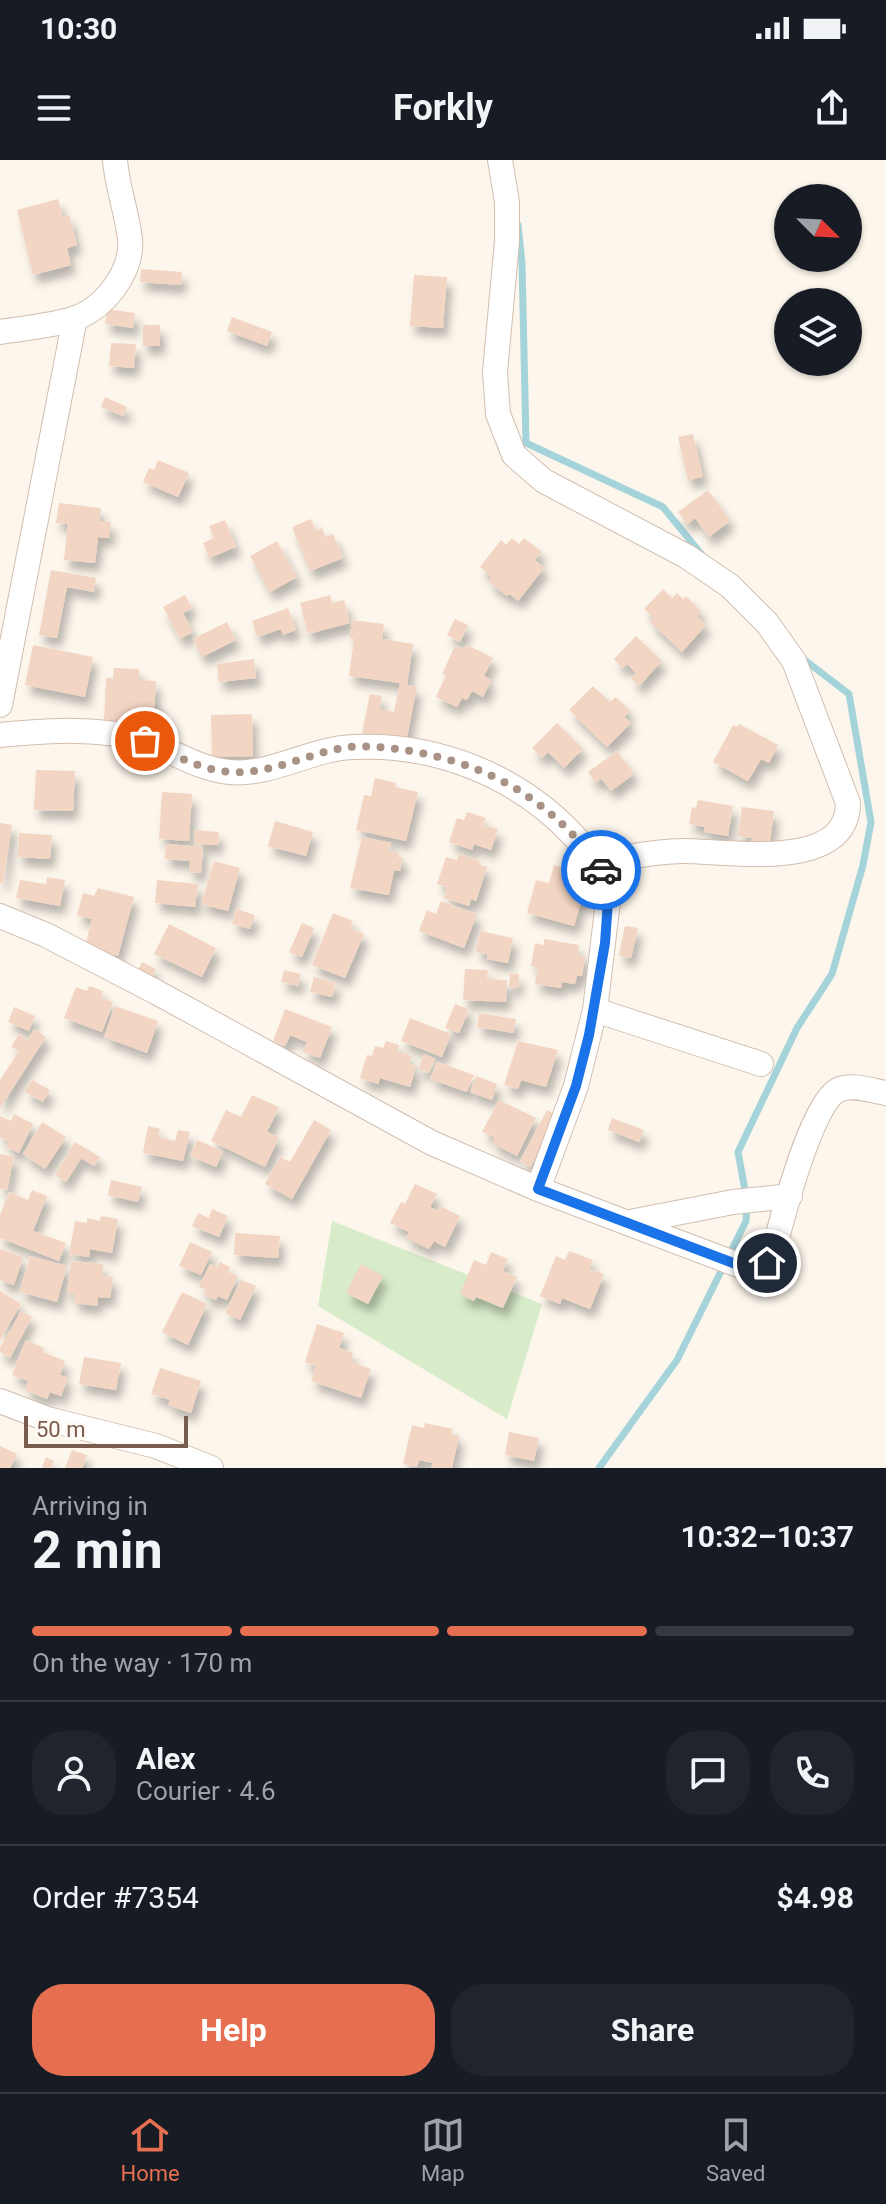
<!DOCTYPE html>
<meta charset="utf-8">
<style>
body{margin:0;font-family:Roboto,sans-serif;background:#20242c;color:#f1f3f6;height:100vh;display:flex;flex-direction:column;font-size:30px;white-space:nowrap}
*{box-sizing:border-box;margin:0}
p{font-size:26px;color:#9ea1a6}
.icon{flex:none;width:44px;height:44px;fill:none;stroke:currentColor;stroke-width:2;stroke-linecap:round;stroke-linejoin:round}
.map{position:relative;height:1308px;overflow:hidden}
.panel{display:flex;flex-direction:column;background:#171b24;flex:1}
.panel>*{flex:none}
.needle{width:52px;rotate:114deg}
.tools{position:absolute;left:774px;top:24px;display:grid;gap:16px}
.tools a{display:grid;place-items:center;width:88px;height:88px;border-radius:50%;background:#171b24;box-shadow:0 2px 6px #0004;font-size:40px}
.scale{position:absolute;left:24px;bottom:20px;width:164px;box-sizing:border-box;padding-left:8px;border:4px solid #7a5c4d;border-top:0;font-size:22px;line-height:28px;white-space:nowrap;color:#7a5c4d;-webkit-text-stroke:6px #fffaf3;paint-order:stroke}
.pin{position:absolute;display:grid;place-items:center;width:68px;height:68px;color:#fff;margin:-34px;border:4px solid #fff;border-radius:50%;box-shadow:0 2px 8px #0007}
.courier{position:absolute;display:grid;place-items:center;width:80px;height:80px;margin:-40px;border:6px solid #1a73e8;border-radius:50%;background:#fff;color:#222;box-shadow:0 2px 10px #0007}
.head em{font-style:normal;font-weight:700}
.head div{display:flex;flex-direction:column-reverse}
.head{display:flex;align-items:center;justify-content:space-between;height:136px;padding:0 32px}
h1{font-size:52px;font-weight:700;line-height:60px}
.bar{display:grid;grid-template-columns:repeat(4,1fr);gap:12px 8px;align-content:center;height:96px;padding:0 32px}
.bar i{height:10px;border-radius:6px;background:#363941}
.bar .current{background:#e76f51}
.bar p{grid-column:span 4}
.line{display:flex;align-items:center;gap:20px;padding:0 32px;border-top:2px solid #363941}
.line div{flex:1}
.round{display:grid;place-items:center;flex:none;width:84px;height:84px;border-radius:32px;background:#20242c}
.primary-button{display:flex;gap:16px;margin-top:auto;padding:16px 32px}
.primary-button a{flex:1;height:92px;border-radius:32px;background:#e76f51;color:#fff;font-size:32px;font-weight:700;line-height:92px;text-align:center}
.primary-button a+a{background:#20242c;color:#f1f3f6}
.status{display:flex;justify-content:space-between;align-items:center;height:56px;padding:0 40px;background:#171b24;direction:ltr}
.status svg{height:22px;fill:currentColor}
header{display:flex;justify-content:space-between;align-items:center;height:104px;padding:0 32px;background:#171b24;font-size:36px;font-weight:700}
.menu{display:flex;justify-content:space-around;align-items:center;height:112px;border-top:2px solid #363941;background:#171b24;font-size:22px;color:#9ea1a6}
.menu a{display:grid;justify-items:center;gap:4px}
.menu .current{color:#e76f51}
.map>svg:first-child{display:block}
.green{fill:#d8ecc9}
.lines{fill:none;stroke-linecap:round;stroke-linejoin:round}
.stream{stroke:#a5d3da;stroke-width:7}
.building{fill:#f3d5c3;filter:url(#shadow)}
.minor-casing{stroke:#d1beb0;stroke-width:26}
.minor{stroke:#fff;stroke-width:24}
.done{stroke:#a89285;stroke-width:8;stroke-dasharray:0 14.4}
.route{stroke:#1a73e8;stroke-width:10}
</style>
<div class="status"><b>10:30</b><svg viewBox="0 0 49 12"><path d="M0 12V9h3v3zM5 12V6h3v6zM10 12V3h3v9zM15 12V0h3v12zM26 1h20v11H26zM47 4h2v5h-2z"/></svg></div>
<header><svg class="icon" aria-label="menu" viewBox="0 0 24 24"><path d="M4 6h16M4 12h16M4 18h16"/></svg>Forkly<svg class="icon" aria-label="share" viewBox="0 0 24 24"><path d="M12 15V3M7 8l5-5 5 5M5 13v7h14v-7"/></svg></header>
<div class="map">
<svg width="886" height="1308" viewBox="0 0 886 1308">
<defs>
<filter id="shadow"><feDropShadow dx="5" dy="9" stdDeviation="4" flood-color="#0004"/></filter>
</defs>
<rect width="100%" height="100%" fill="#fdf6ec"/>
<path class="green" d="M332,1061L542,1144L507,1259L318,1146Z"/>
<g class="lines">
<path class="stream" d="M518,65L522,103L526,283L663,347L702,395
M599,1308L677,1200L746,1061L747,1041L738,992L797,868L832,814L863,705L871,662L849,534L802,498"/>
</g>
<path class="building" d="M58,39L63,57L69,55L77,85L67,88L71,105L33,115L17,50Z
M141,109L182,112L181,125L140,122Z
M414,115L447,117L443,168L410,166Z
M107,149L135,153L133,168L105,164Z
M232,157L272,172L267,186L227,171Z
M143,165H160V186H143Z
M111,183L136,184L134,208L109,206Z
M105,237L127,247L123,256L101,247Z
M693,274L703,317L688,320L678,277Z
M158,300L189,313L178,337L143,322L149,308L154,310Z
M708,330L730,361L709,377L695,358L687,364L678,352Z
M59,343L101,348L99,361L111,362L109,378L98,377L95,403L64,400L68,364L56,363Z
M311,359L316,371L322,368L325,377L333,374L343,398L310,411L292,367Z
M225,360L236,387L209,398L203,383L214,378L209,366Z
M512,378L519,384L524,378L542,392L535,400L544,408L518,441L510,434L507,436L488,421L492,417L480,407L501,380L506,385Z
M277,381L297,417L270,432L250,396Z
M51,410L96,418L94,432L67,427L57,478L39,475Z
M663,429L672,438L677,433L683,439L686,436L701,451L697,456L706,465L682,492L650,462L654,458L644,449Z
M185,435L192,448L183,453L193,472L180,479L163,447Z
M330,435L332,443L344,440L350,463L308,474L300,443Z
M288,448L296,470L283,475L281,469L257,477L252,461Z
M455,459L468,465L460,482L447,475Z
M352,460L384,464L382,479L413,484L407,525L417,527L406,582L362,573L370,534L382,536L380,549L394,552L400,523L349,516L354,479L350,478Z
M227,462L236,480L202,497L193,479Z
M636,476L662,501L639,526L631,518L636,513L627,504L623,508L614,499Z
M33,485L93,497L85,537L25,525Z
M467,485L493,498L484,516L491,520L483,537L472,531L467,540L462,538L457,547L436,537L446,515L442,514L455,486L465,490Z
M254,499L256,518L219,522L217,504Z
M114,508L139,509V520L156,521L154,554H144V562L104,560L106,518H113Z
M593,526L610,542L616,537L630,551L624,557L631,563L607,587L569,550Z
M252,554L253,596L212,597L211,555Z
M557,563L583,589L564,608L548,592L542,598L532,588Z
M739,564L778,585L769,603L761,599L748,621L713,602L733,565L737,567Z
M617,591L634,614L611,631L601,618L595,623L588,612Z
M36,610L75,611L73,651L34,650Z
M375,618L396,623L395,627L418,632L406,681L356,670L364,635L371,636Z
M162,632L192,634L189,681L159,679Z
M698,640L733,646L728,676L704,672L705,667L689,664L692,647L696,648Z
M742,647L774,651L769,691L750,688L752,678L738,676Z
M467,652L486,658L483,665L498,669L491,690L474,684L472,690L449,682L457,658L464,660Z
M275,661L313,672L306,696L268,686Z
M0,663L12,665L3,723H0Z
M195,670L219,672L218,685L194,684Z
M19,673L52,675L50,699L18,697Z
M362,677L391,683L389,691L399,693L398,697L403,698L400,711L394,710L389,735L350,728Z
M166,684L203,687L201,713L189,712L190,701L165,699Z
M459,694L480,701L479,705L487,707L476,741L471,739L469,746L444,738L447,727L437,724L446,697L457,700Z
M214,701L240,708L228,751L201,744Z
M554,705L574,711L570,725L585,729L574,766L527,753L536,720L549,723Z
M47,717L65,720L60,746L16,738L20,720L46,724Z
M157,720L198,724L195,747L155,743Z
M98,728L134,737L118,796L85,787L92,759L77,755L83,733L94,736Z
M441,741L477,754L464,788L419,771L427,750L436,754Z
M236,749L255,755L250,769L232,764Z
M333,753L353,761L350,768L364,774L345,818L312,805Z
M302,763L314,768L302,797L289,792Z
M169,764L216,788L202,817L154,794Z
M625,766L638,768L631,798L619,795Z
M480,771L513,778L508,803L487,799V794L476,792Z
M544,779L579,785L578,795L585,796L582,816H577L575,824L562,822L561,828L535,824L538,807L531,806L535,783L544,785Z
M142,802L156,809L151,819L137,812Z
M465,809L488,810L487,819L507,820L506,842L463,840Z
M284,810L301,814L298,826L281,822Z
M510,813L519,814L518,828L509,827Z
M314,817L336,823L332,837L310,832Z
M89,826L103,831L101,838L113,842L102,872L64,858L76,827L87,831Z
M455,844L469,849L459,873L445,868Z
M115,846L158,861L147,893L104,877Z
M14,847L35,856L29,871L8,862Z
M285,849L332,867L320,898L303,892L307,882L290,875L285,886L273,881Z
M479,853L516,859L513,873L477,867Z
M410,858L451,874L442,897L401,881Z
M34,869L46,877L0,948V920L19,891L11,887L19,874L28,880Z
M386,881L399,885L397,891L412,896L409,904L416,906L410,927L380,918L378,924L360,918L367,895L372,896L375,886L383,888Z
M518,881L558,890L546,927L521,920L518,929L504,925Z
M424,894L435,899L429,913L418,909Z
M437,902L474,915L467,932L430,919Z
M476,916L497,924L492,940L470,932Z
M32,920L50,930L43,942L25,932Z
M252,935L279,947L267,972L279,977L265,1007L211,981L226,950L241,957Z
M499,940L536,958L517,996L492,983L495,977L482,972Z
M547,950L558,956L530,1007L520,1001Z
M14,954L33,964L19,993L6,987L8,981L0,977V956L11,961Z
M612,958L644,970L639,982L608,970Z
M314,960L331,970L292,1039L265,1024L280,997L290,1002Z
M42,962L66,977L45,1009L23,994Z
M148,966L160,969L158,977L175,981L178,970L190,972L183,1001L143,993Z
M197,980L223,991L216,1007L190,996Z
M75,982L100,997L94,1006L81,998L66,1022L55,1015Z
M0,994L14,997L7,1030L0,1029Z
M111,1020L142,1027L138,1042L108,1035Z
M415,1024L437,1034L430,1047L438,1051L440,1046L460,1056L445,1087L434,1081L429,1089L406,1078L409,1072L390,1063L401,1042L405,1044Z
M32,1030L47,1036L33,1071L66,1083L59,1101L0,1078V1055L9,1032L28,1040Z
M212,1049L228,1056L219,1077L192,1066L198,1053L209,1058Z
M101,1056L118,1059L112,1093L90,1089L89,1097L69,1094L75,1061L87,1063V1058L100,1061Z
M235,1073L280,1076L278,1098L234,1095Z
M190,1082L212,1092L201,1115L179,1106Z
M0,1089L23,1097L14,1125L0,1120Z
M569,1091L593,1100L589,1109L604,1114L590,1149L562,1138L560,1144L540,1136L556,1096L565,1100Z
M491,1092L508,1099L503,1111L517,1117L503,1148L476,1137L474,1141L460,1134L474,1100L486,1105Z
M30,1096L67,1106L57,1142L20,1132Z
M71,1101L103,1104L102,1116L113,1117L110,1138L98,1137L97,1146L74,1143L75,1134L67,1133Z
M220,1102L230,1107L228,1112L238,1116L227,1140L218,1136L216,1140L204,1135L207,1130L199,1127L210,1104L217,1107Z
M361,1104L383,1116L368,1144L346,1133Z
M241,1120L256,1126L240,1160L225,1153Z
M0,1131L21,1144L0,1180Z
M182,1132L207,1144L188,1185L162,1172Z
M21,1151L32,1157L10,1198L0,1192V1188Z
M317,1164L344,1173L339,1188L353,1193L351,1202L371,1209L361,1238L311,1221L316,1206L305,1202Z
M26,1180L44,1188L42,1192L65,1201L60,1215L68,1218L61,1236L50,1232L47,1239L25,1230L28,1221L12,1215Z
M84,1197L121,1203L116,1230L79,1224Z
M160,1208L201,1221L191,1253L168,1245L170,1240L151,1234Z
M425,1263L453,1269L451,1274L459,1276L452,1308H431L433,1303L419,1300L417,1307L403,1304L412,1265L424,1268Z
M509,1272L539,1278L534,1301L505,1295Z
M0,1286L17,1294L10,1308H0Z
M72,1290L87,1295L82,1308H65Z
M46,1297L54,1301L51,1308H42Z"/>
<g class="lines">
<g class="minor-casing">
<path id="minor" d="M500,0L507,42V81L495,212L498,254L514,295L544,321L686,396L730,426L767,463L794,501L848,643C848,712 729,691 683,691C655,691 625,698 597,702
M0,172C24,168 50,166 73,159C104,149 133,112 130,79C127,52 117,27 115,0
M0,545L75,158
M0,575C46,571 100,566 145,581C173,591 198,609 230,612C272,616 312,588 354,587C435,583 516,615 572,674C592,695 606,712 608,741L595,850L576,926L538,1029
M0,756L46,775L156,832L432,983L538,1029L741,1106C755,1106 764,1107 773,1094C781,1062 811,943 838,930C852,923 872,931 886,933
M595,850L761,904
M630,1062L733,1042L790,1036
M0,1241L47,1259L156,1286L211,1308"/>
</g>
<use href="#minor" class="minor"/>
</g>
<g class="lines">
<path class="done" d="M145,581C172,594 200,610 230,612C271,615 310,592 349,587C370,585 390,588 410,591C475,602 529,628 574,676C584,687 595,697 601,710"/>
<path class="route" d="M601,710L607,723L608,741L605,783L589,875L576,926L538,1029L741,1106L767,1103"/>
</g>
</svg>
<div class="tools">
<a><svg class="needle" viewBox="-14 -14 28 28"><path d="M0-13l5 13h-10z" fill="#e53935"/><path d="M0 13l5-13h-10z" fill="#9ea1a6"/></svg></a>
<a><svg class="icon" aria-label="layers" viewBox="0 0 24 24"><path d="M12 4l9 5-9 5-9-5zM3 14l9 5 9-5"/></svg></a>
</div>
<div class="scale">50 m</div>
<div class="pin" style="left:145px;top:581px;background:#ea580c"><svg class="icon" aria-label="bag" viewBox="0 0 24 24"><path d="M5 8h14l-1 12H6zM9 8a3 3 0 0 1 6 0"/></svg></div>
<div class="pin" style="left:767px;top:1103px;background:#1f2937"><svg class="icon" aria-label="home" viewBox="0 0 24 24"><path d="M3 11l9-7 9 7M6 9v11h12V9"/></svg></div>
<div class="courier" style="left:601px;top:710px"><svg class="icon" aria-label="car" viewBox="0 0 24 24"><path d="M5 17H2v-5l4-1 3-4h7l3 4 3 1v5h-3M9 17h6M6 11h13"/><circle cx="7" cy="17" r="2"/><circle cx="17" cy="17" r="2"/></svg></div>
</div>
<section class="panel">
<div class="head"><div><h1>2 min</h1><p>Arriving in</p></div><em>10:32–10:37</em></div>
<div class="bar"><i class="current"></i><i class="current"></i><i class="current"></i><i></i><p>On the way · 170 m</p></div>
<div class="line" style="height:144px"><a class="round"><svg class="icon" aria-label="person" viewBox="0 0 24 24"><circle cx="12" cy="8" r="4"/><path d="M4 21q1-7 8-7t8 7"/></svg></a><div><b>Alex</b><p>Courier · 4.6</p></div><a class="round"><svg class="icon" aria-label="chat" viewBox="0 0 24 24"><path d="M4 5h16v11H9l-5 4z"/></svg></a><a class="round"><svg class="icon" aria-label="phone" viewBox="0 0 24 24"><path d="M5 4h4l2 5-3 2q2 4 5 5l2-3 5 2v4C11 20 4 13 5 4z"/></svg></a></div>
<div class="line" style="height:104px"><div>Order #7354</div><b>$4.98</b></div>
<div class="primary-button"><a>Help</a><a>Share</a></div>
</section>
<nav class="menu">
<a class="current"><svg class="icon" aria-label="home" viewBox="0 0 24 24"><path d="M3 11l9-7 9 7M6 9v11h12V9"/></svg>Home</a>
<a><svg class="icon" aria-label="map" viewBox="0 0 24 24"><path d="M3 6l6-2 6 2 6-2v14l-6 2-6-2-6 2zM9 4v14M15 6v14"/></svg>Map</a>
<a><svg class="icon" aria-label="saved" viewBox="0 0 24 24"><path d="M7 4h10v16l-5-4-5 4z"/></svg>Saved</a>
</nav>
